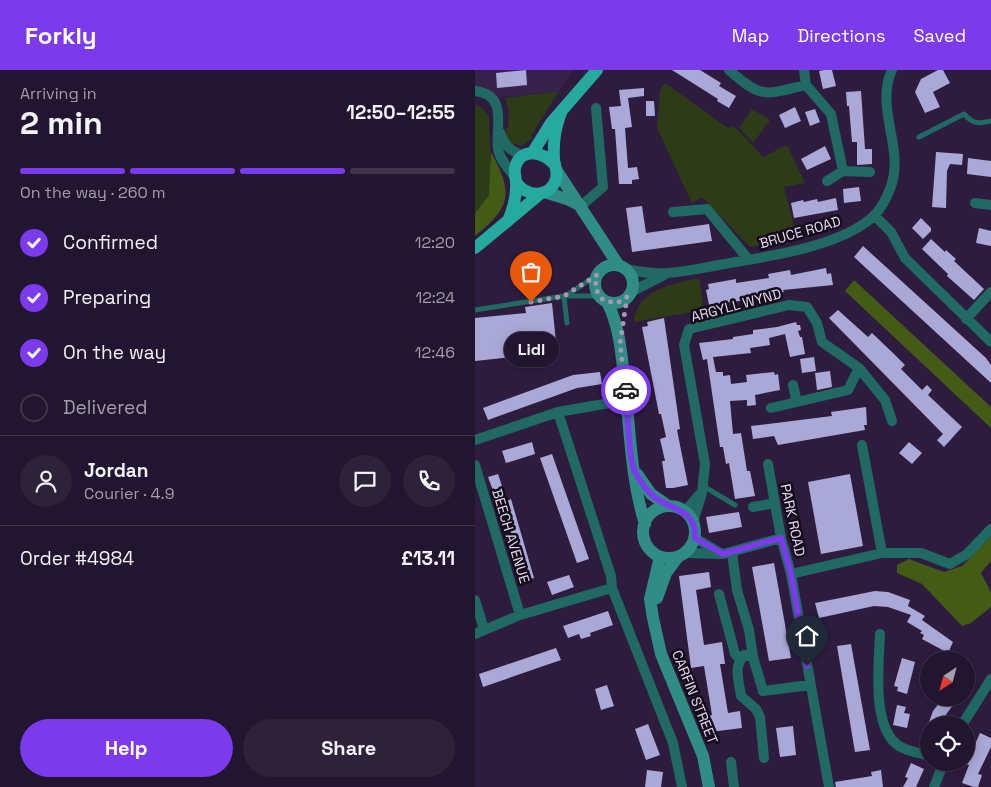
<!DOCTYPE html>
<meta charset="utf-8">
<style>
body{margin:0;font-family:"Space Grotesk",sans-serif;background:#2e223b;color:#f1f3f6;height:100vh;display:flex;flex-direction:column;font-size:19px;white-space:nowrap}
*{box-sizing:border-box;margin:0}
p{font-size:16px;color:#a29faa}
.icon{flex:none;width:28px;height:28px;fill:none;stroke:currentColor;stroke-width:2;stroke-linecap:round;stroke-linejoin:round}
.map{position:relative;flex:1;overflow:hidden}
.sheet{display:flex;flex-direction:column;background:#22152f;width:475px}
.sheet>*{flex:none}
.needle{width:32px;rotate:216deg}
.buttons{position:absolute;left:445px;top:581px;display:grid;gap:10px}
.buttons a{display:grid;place-items:center;width:55px;height:55px;border-radius:50%;background:#22152f;box-shadow:0 2px 12px #0003,0 0 0 1px #3f344b;font-size:25px}
.pin{position:absolute;display:grid;place-items:center;width:42px;height:42px;color:#fff;margin:-51px -21px;border-radius:50% 50% 50% 0;rotate:-45deg;box-shadow:0 0 5px #0007}
.pin .icon{rotate:45deg}
.courier{position:absolute;display:grid;place-items:center;width:50px;height:50px;margin:-25px;border:4px solid #7c3aed;border-radius:50%;background:#fff;color:#222;box-shadow:0 1px 6px #0007}
.bubble{position:absolute;height:35px;border-radius:18px;background:#22152f;box-shadow:0 2px 12px #0003,0 0 0 1px #3f344b;font-size:16px;font-weight:700;line-height:35px;text-align:center}
.overview em{font-style:normal;font-weight:700}
.overview div{display:flex;flex-direction:column-reverse}
.overview{display:flex;align-items:center;justify-content:space-between;height:85px;padding:0 20px}
h1{font-size:32px;font-weight:700;line-height:38px}
.bar{display:grid;grid-template-columns:repeat(4,1fr);gap:8px 5px;align-content:center;height:60px;padding:0 20px}
.bar i{height:6px;border-radius:4px;background:#3f344b}
.bar .on{background:#7c3aed}
.bar p{grid-column:span 4}
.line{display:flex;align-items:center;gap:12px;padding:0 20px;border-top:1px solid #3f344b}
.line div{flex:1}
.round{display:grid;place-items:center;flex:none;width:52px;height:52px;border-radius:26px;background:#2e223b}
ol{padding:0 20px;list-style:none}
li{display:flex;align-items:center;gap:15px;height:55px}
li p{margin-inline-start:auto}
li .icon{padding:5px;border-radius:50%;background:#7c3aed;color:#fff;stroke-width:4}
li:last-child{color:#a29faa}
li i{width:28px;height:28px;border:2px solid #3f344b;border-radius:50%}
.button{display:flex;gap:10px;margin-top:auto;padding:10px 20px}
.button a{flex:1;height:58px;border-radius:30px;background:#7c3aed;color:#fff;font-size:20px;font-weight:700;line-height:58px;text-align:center}
.button a+a{background:#2e223b;color:#f1f3f6}
header{display:flex;align-items:center;gap:30px;box-sizing:border-box;height:70px;padding:0 25px;background:#7c3aed;color:#fff}
header strong{font-size:24px}
nav{display:flex;gap:28px;margin-inline-start:auto;font-size:18px}
main{display:flex;flex:1;min-height:0}
.map>svg:first-child{display:block}
.built{fill:#37214b}
.green{fill:#2d3c16}
.forest{fill:#435b15}
.building{fill:#aaa8d7}
.lines{fill:none;stroke-linecap:round;stroke-linejoin:round}
.service{stroke:#216a64;stroke-width:5}
.minor{stroke:#216a64;stroke-width:10}
.secondary{stroke:#308d85;stroke-width:12}
.primary{stroke:#26a99f;stroke-width:12}
.done{stroke:#a598b3;stroke-width:5;stroke-dasharray:0 9}
.route{stroke:#7c3aed;stroke-width:6}
.labels{text-anchor:middle;stroke-width:5;stroke-linejoin:round;paint-order:stroke}
.street-label{font-size:14px;fill:#e5daf1;stroke:#130b1a}
</style>
<header>
<strong>Forkly</strong>
<nav><a>Map</a><a>Directions</a><a>Saved</a></nav>
</header>
<main>
<section class="sheet">
<div class="overview"><div><h1>2 min</h1><p>Arriving in</p></div><em>12:50–12:55</em></div>
<div class="bar"><i class="on"></i><i class="on"></i><i class="on"></i><i></i><p>On the way · 260 m</p></div>
<ol>
<li><svg class="icon" aria-label="check" viewBox="0 0 24 24"><path d="M5 12l5 5 9-10"/></svg>Confirmed<p>12:20</p></li>
<li><svg class="icon" aria-label="check" viewBox="0 0 24 24"><path d="M5 12l5 5 9-10"/></svg>Preparing<p>12:24</p></li>
<li><svg class="icon" aria-label="check" viewBox="0 0 24 24"><path d="M5 12l5 5 9-10"/></svg>On the way<p>12:46</p></li>
<li><i></i>Delivered</li>
</ol>
<div class="line" style="height:90px"><a class="round"><svg class="icon" aria-label="person" viewBox="0 0 24 24"><circle cx="12" cy="8" r="4"/><path d="M4 21q1-7 8-7t8 7"/></svg></a><div><b>Jordan</b><p>Courier · 4.9</p></div><a class="round"><svg class="icon" aria-label="chat" viewBox="0 0 24 24"><path d="M4 5h16v11H9l-5 4z"/></svg></a><a class="round"><svg class="icon" aria-label="phone" viewBox="0 0 24 24"><path d="M5 4h4l2 5-3 2q2 4 5 5l2-3 5 2v4C11 20 4 13 5 4z"/></svg></a></div>
<div class="line" style="height:65px"><div>Order #4984</div><b>£13.11</b></div>
<div class="button"><a>Help</a><a>Share</a></div>
</section>
<div class="map">
<svg width="516" height="717" viewBox="0 0 516 717">
<rect width="100%" height="100%" fill="#2e1c3f"/>
<path class="built" d="M0,0H99L84,21L16,28L0,21Z"/>
<path class="green" d="M190,13L253,58L259,56L288,87L312,75L330,113L309,117L322,167L275,177L227,127L217,133L182,58L185,21Z
M84,21L56,66L58,68L47,76L36,73L31,66V58H33L34,41L30,28Z
M0,34L8,39L14,47L16,102L14,125L0,143Z
M277,39L295,50L278,73L264,58Z
M224,208L229,240L159,252C161,219 199,214 224,208Z"/>
<path class="forest" d="M16,82C38,122 37,137 0,166V143L14,125Z
M379,210L516,337V358L370,221Z
M516,466V491L506,503L516,522V537L496,553L487,556L447,514L422,503V495L434,489L469,502L487,496Z"/>
<path class="building" d="M51,0L52,15L22,18L21,3Z
M197,0H225L246,13L244,16L261,26L254,38L242,31L243,29Z
M349,0H357L361,16L348,19L344,1Z
M463,0H468L475,13L458,22L465,37L450,43L440,22L446,9Z
M169,18V26L153,28L157,57L150,58L153,98L162,97L164,109L157,110V114H144L140,59H137L134,37L146,36L144,20Z
M386,21L390,79H397V94L382,95V72H377L374,36H372L371,22Z
M171,31H179L180,46H171Z
M320,37L326,51L310,58L304,45Z
M340,39L345,52L335,56L330,42Z
M350,76L356,89L332,100L326,89Z
M461,82L488,84L487,95L475,94L472,101L471,138L457,137Z
M493,88L516,91V107L492,104Z
M384,117L386,131L369,133L368,119Z
M361,128L363,140L319,148L316,133L328,130L329,132L342,129L343,132Z
M167,136L171,163L234,154L237,171L157,182L151,138Z
M446,148L456,158V161L448,169L437,158Z
M504,158L516,161V176L501,173Z
M456,169L470,182L471,180L481,189L479,191L509,219L499,230L472,206L473,204L447,179Z
M388,176L511,288L516,295V313L379,187Z
M351,198L352,204L356,203L358,215L308,220L309,222L287,226V228L234,235L231,220L234,219L233,214L261,209V213L294,208L293,204L315,200L316,205Z
M77,233L82,282L0,291V248L51,243L50,237Z
M363,240L393,267L397,263L418,283L430,295L426,299L447,320L452,315L457,320L453,325L487,357L469,377L462,370L468,364L354,248Z
M189,248L205,359L202,360L213,415L198,418H191L187,391H190L185,369L191,367L186,344H184L167,257L173,256L172,252Z
M321,252L322,255H325L326,260L323,261L325,267H327L330,284L315,287L310,264L294,268L295,275L275,278L276,283L238,287L241,302H248V306L255,305L256,314L272,312L271,305L299,302L300,305L303,304L305,320L280,325L281,335L272,336V330L255,331L258,364L266,363L272,401H275L280,426L260,429L254,393L251,394L248,377H245L232,289L228,290L224,273L258,269V267L278,264V260L302,257Z
M339,287L341,301L327,303L325,289Z
M355,301L357,317L342,320L340,303Z
M125,302L127,314L102,318L13,350L8,338L98,305Z
M391,337L392,355H389L390,360L303,375L299,366L278,369L276,356L357,346L356,342Z
M57,372L60,384L31,393L27,381Z
M434,372L447,383L437,394L424,383Z
M77,384L114,489L102,493L65,388Z
M23,404L32,431L36,429L59,508L49,511L33,470L38,469L31,446L28,447L13,407Z
M375,404L388,476L346,484L333,412Z
M264,442L267,457L234,463L231,447Z
M299,493L316,588L294,591L277,497Z
M234,502L236,517L221,520L229,575L247,572L250,594H245L253,643L265,641L267,658L235,662L232,646L237,645L229,596L216,598L204,506Z
M94,505L99,517L77,525L72,512Z
M400,521L413,522L435,530L433,536L450,546L447,550L478,572L473,583L447,569L449,565L445,563L447,561L432,552L436,545L413,537L399,536L344,548L340,533Z
M133,541L138,555L115,563L116,566L106,569L104,564L93,568L88,556Z
M376,574L395,680L380,682L362,576Z
M81,578L86,590L8,617L4,604Z
M427,588L440,592L432,624L422,621L423,617L419,616Z
M132,615L139,636L126,640L120,619Z
M468,628H477L481,631L470,646L467,655H453L458,641Z
M422,635L431,637L429,643L435,644L432,658L418,655Z
M173,654L185,685L171,690L160,659Z
M318,656L321,685L305,687L301,658Z
M505,663L516,668V677L503,704L507,705L503,717H499L487,713L494,695L491,694Z
M436,693L449,699L441,717H428L433,708L430,707Z
M172,700L188,702L186,717H170Z
M406,700L408,717H361L360,712L397,706L396,702Z"/>
<g class="lines">
<path class="service" d="M444,67L489,44C498,54 503,54 516,51
M92,225L122,205
M89,226L92,253
M0,240L89,226H124
M228,416L260,435"/>
<path class="minor" d="M254,0C287,29 289,25 331,15
M329,0L331,15L356,44L368,101L395,102
M0,21C34,25 20,58 23,79C25,90 33,98 39,106
M25,62C28,74 36,82 49,86
M352,111L368,101
M500,133L516,135
M106,136L128,117L121,38
M198,142L232,139L274,190
M400,146L416,162L430,188L516,272
M150,199C164,202 178,204 192,203C209,202 227,198 244,195C288,187 353,179 390,153C404,144 412,129 417,113C428,77 400,36 417,0
M156,222L189,205
M491,249L516,222
M318,315L322,332
M296,338L373,320L384,298
M83,342L136,506L137,518L198,673L207,717
M0,370L83,342L152,330
M387,375L407,483
M293,394L306,468L316,504L354,717
M0,395L45,545
M278,437L300,433
M210,441L224,425
M218,452L227,423L230,394L209,275L214,259L314,235L332,237L342,253L347,272L384,298L410,330L417,351
M220,468L247,484
M210,483L248,484L306,468
M257,483L262,520L274,560L278,587
M316,504L407,483H446L475,494L492,484L516,459
M244,524L260,584L265,589
M0,530L9,559
M0,564L45,545L137,518
M405,564C404,593 396,658 424,676C432,681 445,683 454,686
M487,655L516,609
M289,688L285,647L281,639L266,626C264,611 258,597 269,585L278,587L288,621L335,615
M256,692L259,717
M459,717L469,692"/>
<path class="secondary" d="M82,101L144,196
M69,122L92,129L106,136
M120 214a19 19 0 1 1 38 0a19 19 0 1 1-38 0Z
M132,232C144,255 146,280 149,306C155,355 155,406 170,454
M162,404L176,424L193,436
M168 462a26 26 0 1 1 52 0a26 26 0 1 1-52 0Z
M185,487L175,529L178,548L186,584L228,686L234,717
M182,528L191,503L203,487"/>
<path class="primary" d="M58,82L76,53L122,0
M41,112C51,127 75,129 81,109C83,102 80,96 79,90C78,71 80,58 87,40
M33,151C38,139 42,127 41,113C41,108 39,103 40,98C45,76 69,82 79,94
M0,178L65,124"/>
</g>
<g class="lines">
<path class="done" d="M56,232L89,226L122,205L120,218L128,230L142,233L152,227L145,274L151,320"/>
<path class="route" d="M151,320C153,342 153,378 158,397C161,405 169,417 175,423C191,441 222,436 220,468L248,484L306,468L316,504L332,596"/>
</g>
<g class="labels">
<g class="street-label">
<text transform="translate(325 162) rotate(-16)" y="5">BRUCE ROAD</text>
<text transform="translate(261 235) rotate(-15)" y="5">ARGYLL WYND</text>
<text transform="translate(318 450) rotate(78)" y="5">PARK ROAD</text>
<text transform="translate(36 466) rotate(73)" y="5">BEECH AVENUE</text>
<text transform="translate(220 627) rotate(68)" y="5">CARFIN STREET</text>
</g>
</g>
</svg>
<div class="buttons">
<a><svg class="needle" viewBox="-14 -14 28 28"><path d="M0-13l5 13h-10z" fill="#e53935"/><path d="M0 13l5-13h-10z" fill="#a29faa"/></svg></a>
<a><svg class="icon" aria-label="locate" viewBox="0 0 24 24"><circle cx="12" cy="12" r="6"/><path d="M12 2v4M12 18v4M2 12h4M18 12h4"/></svg></a>
</div>
<div class="pin" style="left:56px;top:232px;background:#ea580c"><svg class="icon" aria-label="bag" viewBox="0 0 24 24"><path d="M5 8h14l-1 12H6zM9 8a3 3 0 0 1 6 0"/></svg></div>
<div class="pin" style="left:332px;top:596px;background:#1f2937"><svg class="icon" aria-label="home" viewBox="0 0 24 24"><path d="M3 11l9-7 9 7M6 9v11h12V9"/></svg></div>
<div class="courier" style="left:151px;top:320px"><svg class="icon" aria-label="car" viewBox="0 0 24 24"><path d="M5 17H2v-5l4-1 3-4h7l3 4 3 1v5h-3M9 17h6M6 11h13"/><circle cx="7" cy="17" r="2"/><circle cx="17" cy="17" r="2"/></svg></div>
<div class="bubble" style="left:29px;top:262px;width:55px">Lidl</div>
</div>
</main>
